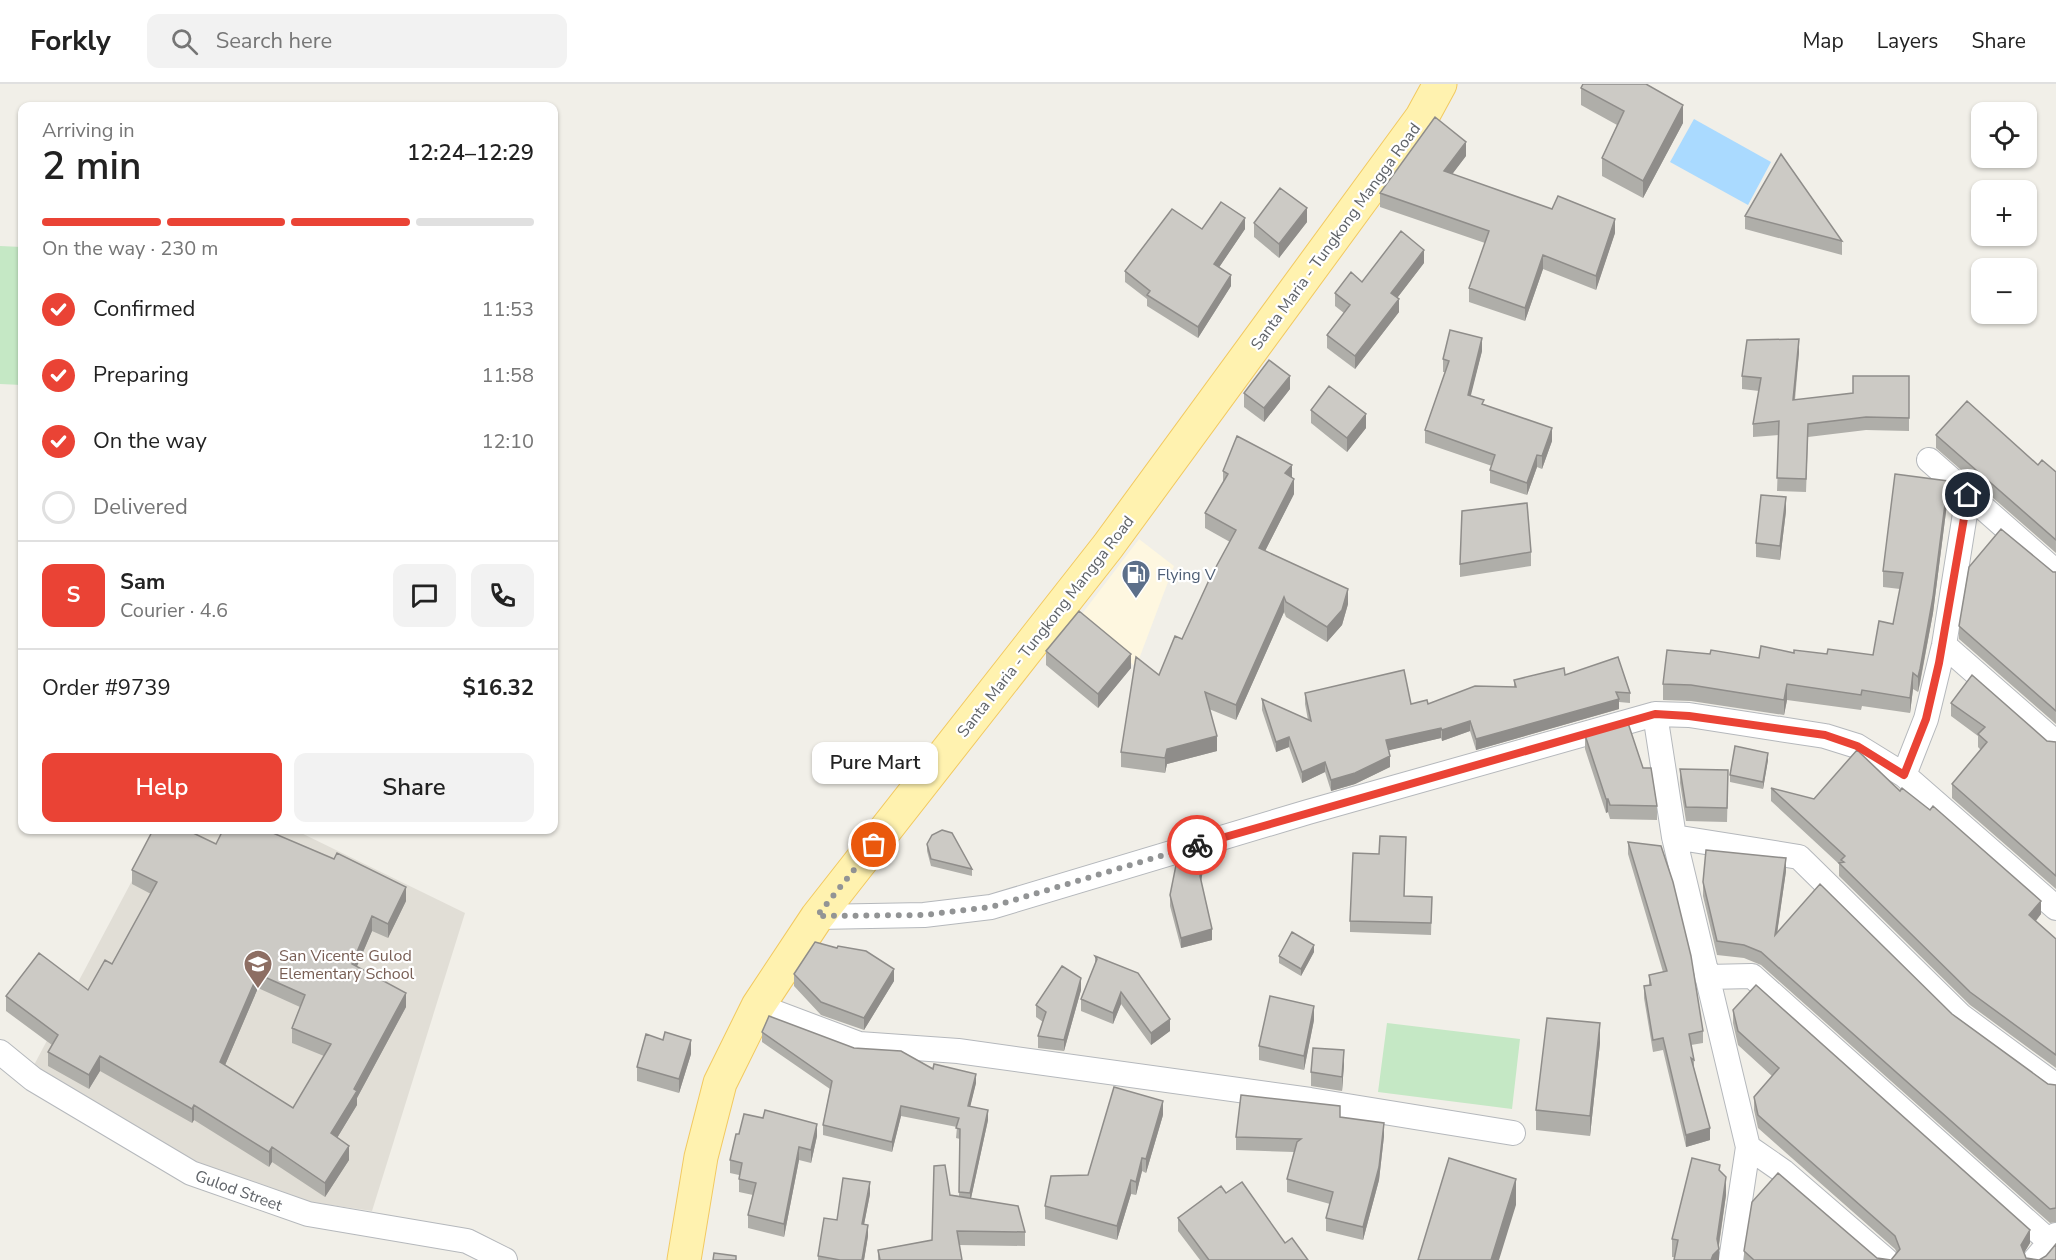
<!DOCTYPE html>
<meta charset="utf-8">
<style>
body{margin:0;font-family:"Nunito Sans",sans-serif;background:#f2f2f2;color:#222;height:100vh;display:flex;flex-direction:column;font-size:22px;white-space:nowrap}
*{box-sizing:border-box;margin:0}
p{font-size:20px;color:#767676}
.icon{flex:none;width:33px;height:33px;fill:none;stroke:currentColor;stroke-width:2;stroke-linecap:round;stroke-linejoin:round}
.map{position:relative;flex:1;overflow:hidden}
.side{position:absolute;left:18px;top:18px;width:540px;height:732px;display:flex;flex-direction:column;background:#fff;border-radius:12px;box-shadow:0 2px 4px #0004}
.side>*{flex:none}
.controls{position:absolute;left:1971px;top:18px;display:grid;gap:12px}
.controls a{display:grid;place-items:center;width:66px;height:66px;border-radius:12px;background:#fff;box-shadow:0 2px 4px #0004;font-size:30px}
.pin{position:absolute;display:grid;place-items:center;width:51px;height:51px;color:#fff;margin:-26px;border:3px solid #fff;border-radius:50%;box-shadow:0 2px 6px #0007}
.courier{position:absolute;display:grid;place-items:center;width:60px;height:60px;margin:-30px;border:4px solid #ea4335;border-radius:50%;background:#fff;color:#222;box-shadow:0 2px 8px #0007}
.bubble{position:absolute;height:42px;border-radius:12px;background:#fff;box-shadow:0 2px 4px #0004;font-size:20px;font-weight:600;line-height:42px;text-align:center}
.summary em{font-style:normal;font-weight:600}
.summary div{display:flex;flex-direction:column-reverse}
.summary{display:flex;align-items:center;justify-content:space-between;height:102px;padding:0 24px}
h1{font-size:39px;font-weight:600;line-height:45px}
.bar{display:grid;grid-template-columns:repeat(4,1fr);gap:9px 6px;align-content:center;height:72px;padding:0 24px}
.bar i{height:8px;border-radius:4px;background:#e0e0e0}
.bar .active{background:#ea4335}
.bar p{grid-column:span 4}
.line{display:flex;align-items:center;gap:15px;padding:0 24px;border-top:2px solid #e0e0e0}
.line div{flex:1}
.round{display:grid;place-items:center;flex:none;width:63px;height:63px;border-radius:12px;background:#f2f2f2}
ol{padding:0 24px;list-style:none}
li{display:flex;align-items:center;gap:18px;height:66px}
li p{margin-inline-start:auto}
li .icon{padding:6px;border-radius:50%;background:#ea4335;color:#fff;stroke-width:4}
li:last-child{color:#767676}
li i{width:33px;height:33px;border:3px solid #e0e0e0;border-radius:50%}
.action{display:flex;gap:12px;margin-top:auto;padding:12px 24px}
.action a{flex:1;height:69px;border-radius:12px;background:#ea4335;color:#fff;font-size:24px;font-weight:600;line-height:69px;text-align:center}
.action a+a{background:#f2f2f2;color:#222}
header{display:flex;align-items:center;gap:36px;box-sizing:border-box;height:84px;padding:0 30px;background:#fff;border-bottom:2px solid #e0e0e0}
header strong{font-size:28px}
nav{display:flex;gap:33px;margin-inline-start:auto;font-size:21px}
.search{width:420px;height:54px;background:#f2f2f2;display:flex;align-items:center;gap:15px;box-sizing:border-box;padding:0 21px;border-radius:12px;color:#767676;font-size:22px}
.map>svg:first-child{display:block}
.commercial{fill:#fef7e0}
.education{fill:#e1ded6}
.green{fill:#c5e8c5}
.water{fill:#aadaff}
.lines{fill:none;stroke-linecap:round;stroke-linejoin:round}
.minor-casing{stroke:#b5b8bc;stroke-width:26}
.primary-casing{stroke:#f2c960;stroke-width:35}
.minor{stroke:#fff;stroke-width:24}
.primary{stroke:#fff2af;stroke-width:33}
.wall{fill:#afaea9;fill-rule:evenodd}
.shaded-wall{fill:#8f8d8a}
.building{fill:#cccac5;stroke:#8f8d8a;stroke-width:1.5;fill-rule:evenodd}
.done{stroke:#929495;stroke-width:6;stroke-dasharray:0 10.8}
.route{stroke:#ea4335;stroke-width:8}
.labels{text-anchor:middle;stroke-width:4.5;stroke-linejoin:round;paint-order:stroke}
.street-label{font-size:16px;fill:#5f6368;stroke:#fff}
.service-label{font-size:16px;fill:#4e5e75;stroke:#fff;text-anchor:start}
.education-label{font-size:16px;fill:#785e54;stroke:#fff;text-anchor:start}
</style>
<header>
<strong>Forkly</strong>
<div class="search"><svg class="icon" aria-label="search" viewBox="0 0 24 24"><circle cx="10" cy="10" r="6"/><path d="M15 15l6 6"/></svg>Search here</div>
<nav><a>Map</a><a>Layers</a><a>Share</a></nav>
</header>
<div class="map">
<svg width="2056" height="1176" viewBox="0 0 2056 1176">
<rect width="100%" height="100%" fill="#f1efe8"/>
<path class="commercial" d="M1139,455L1174,482L1136,583L1078,535Z"/>
<path class="education" d="M159,746H295L465,829L372,1127L310,1118L188,1076L34,981Z"/>
<path class="green" d="M0,162L22,163V301L0,300Z
M1387,939L1520,955L1512,1025L1378,1008Z"/>
<path class="water" d="M1694,35L1771,78L1748,121L1670,78Z"/>
<g class="lines">
<g class="minor-casing">
<path id="minor" d="M1929,376L2056,488
M1944,561L2056,659
M1655,630L1674,753L1748,1063L1731,1176
M1904,691L1926,635L1944,561L1968,411
M1674,753L1799,773L1961,932L2056,1002
M817,833L924,831L991,823L1308,728L1655,630L1689,631L1825,652L1857,662L1904,691L2056,824
M1707,893L1752,892L2050,1158
M758,922L859,960L958,967L1310,1016L1513,1049
M0,968L33,995L191,1089L308,1130L467,1157L505,1176
M1748,1063L1784,1088L1886,1176
M2035,1176L2056,1151"/>
</g>
<g class="primary-casing">
<path id="primary" d="M684,1176L701,1073L720,999L758,922L817,833L1108,462L1422,33L1440,0"/>
</g>
<use href="#minor" class="minor"/>
<use href="#primary" class="primary"/>
</g>
<path class="wall" d="M1581,4L1683,39L1643,114L1602,92V74L1617,41L1581,21Z
M1466,72L1452,90L1615,149L1596,206L1543,185L1525,237L1469,218V204L1485,159L1380,123V109Z
M1745,132L1842,157V171L1745,145Z
M1307,138L1279,174L1254,153V139Z
M1202,145H1245L1219,183L1231,202L1198,254L1147,222V215L1125,198V187Z
M1424,179L1397,214L1399,228L1355,285L1327,264V251L1344,229L1335,222V209L1362,198Z
M1482,267L1470,312L1484,320L1552,357L1542,385L1537,383L1527,411L1490,399V386L1492,382L1425,359V346L1445,288H1443V275Z
M1799,268L1795,316L1853,309L1909,292V347L1866,346L1808,353L1806,408L1777,407L1779,351L1753,353V340L1759,307L1742,305V292Z
M1290,305L1264,338L1244,323V309Z
M1311,326L1366,344L1347,368L1311,339Z
M1936,351L2038,381L2056,388V469L1936,364Z
M1223,387L1292,394L1294,410L1265,467L1348,520L1342,541L1327,558L1286,533L1284,528L1236,636L1209,625L1217,667L1167,680L1165,689L1121,683V668L1159,591L1182,555L1230,458L1205,444V429L1223,399Z
M1948,412L1933,529L1920,600L1918,608L1913,605L1910,629L1862,622L1861,626L1787,616L1784,631L1691,617L1663,616V600L1710,570L1759,574L1794,569L1873,571L1893,540L1900,505L1883,503V487Z
M1786,427L1780,476L1756,473V459Z
M1531,468V482L1460,493V480Z
M2053,488H2056V640L1959,555V542Z
M1046,567L1131,584L1098,624L1046,581Z
M1565,591L1630,609V619L1619,618V625L1476,666L1470,647L1442,657L1441,654L1388,666L1390,683L1355,700L1331,707L1325,688L1302,699L1289,663L1276,668L1262,626V615L1308,636L1305,620V609L1411,620H1428L1514,603V596Z
M1951,619L2047,657L2056,658V805L1952,714V700L1981,666L1978,663V652L1951,632Z
M1585,651L1643,684L1657,722V736L1610,735L1608,728L1606,729L1585,665Z
M1768,676L1763,705L1730,698V691Z
M1680,685L1728,700L1727,738L1686,737L1680,699Z
M1771,704L1814,715L1900,707L2041,830L2036,837L2056,855V984L1970,921L1839,792V780L1771,717Z
M268,746V747L406,817L388,854L372,847L357,882L406,923L357,1014V1021L337,1054L349,1076L325,1113L272,1078L269,1083L194,1036L192,1039L100,987L89,1005L48,982V968L52,961L6,927V912L88,906L112,880L151,810L132,800V786L216,760ZM258,904L300,923L292,944V959L324,972L293,1024L225,981Z
M1628,758L1703,947V959L1691,961L1694,976V984L1710,1056L1686,1063L1663,966L1653,968L1644,914V902L1649,901V891L1663,888L1628,770Z
M927,760L972,785V792L931,782L927,767Z
M1204,782L1201,796L1212,856L1181,864L1170,822V811Z
M1786,787L1777,848L1952,930L2048,1000L2056,1001V1138L2050,1139L1761,881L1744,874L1717,871L1703,812V798Z
M1404,812L1432,813L1431,851L1350,848V837Z
M1314,868L1301,892L1279,879V872Z
M1095,872L1170,947L1151,961L1121,920L1113,940L1081,927V915L1095,880Z
M794,890L894,897L864,946L821,931L794,902Z
M1081,906L1064,967L1038,964V952L1043,938L1036,933V921Z
M1733,926L2030,1159L2024,1169L2026,1174L2039,1176H1744V1167L1877,1174L1891,1176L1897,1169L1895,1165L1758,1044L1754,1026V1013L1772,992L1738,961L1733,939Z
M1314,936L1304,986L1259,976V962Z
M762,948L854,964L933,985L976,999L970,1022L988,1036L971,1114L1025,1148V1162L959,1161L962,1176H878V1166L932,1156L950,1111L959,1112L960,1055L956,1054L957,1043L901,1032L892,1068L823,1051V1041L830,1005L762,958Z
M1600,959L1590,1052L1536,1046V1026Z
M691,970L679,1009L637,997V983Z
M1344,980L1342,1007L1311,1002V988Z
M1163,1031L1146,1089L1142,1087L1136,1111L1131,1110L1117,1156L1045,1135V1122L1088,1091Z
M1340,1034L1384,1052L1379,1096L1363,1156L1326,1147V1134L1330,1120L1287,1108V1095L1294,1068L1236,1066V1053Z
M739,1050L817,1052L811,1079L799,1076L784,1153L748,1144V1131L753,1111L739,1108V1091L730,1089V1076Z
M1720,1087L1726,1111L1719,1162V1176L1672,1173V1155Z
M1226,1109L1285,1159L1308,1176H1200L1178,1147V1134Z
M870,1110L864,1140L868,1152L864,1176H818V1172L837,1136Z"/>
<path class="shaded-wall" d="M1683,21V39L1643,114V97Z
M1466,58V72L1444,101V87Z
M1307,124V138L1279,174V160Z
M1245,134V145L1214,191V180Z
M1615,135V149L1596,206V192Z
M1424,166V179L1391,222V209Z
M1543,171V185L1525,237V224Z
M1231,191V202L1198,254V243Z
M1399,215V228L1355,285V272Z
M1482,254V267L1468,323V311Z
M1799,255V268L1793,329V316Z
M1290,292V305L1264,338V324Z
M1366,330V344L1347,368V354Z
M1552,344V357L1542,385V372Z
M1537,371V383L1527,411V399Z
M1292,381V396L1285,389Z
M1294,395V410L1259,479V464Z
M1948,397V412L1933,529L1918,608V593Z
M1786,413V427L1780,476V462Z
M1348,505V520L1342,541L1327,558V543Z
M1284,513V528L1236,636V621Z
M1131,570V584L1098,624V610Z
M1913,589V605L1910,629V614Z
M1787,600V616L1784,631V616Z
M1619,615V625L1476,666V655Z
M1470,637V647L1442,657V646Z
M1441,644V654L1386,667V656Z
M1217,652V667L1167,680L1165,689V674L1167,665Z
M1289,653V663L1276,668V658Z
M1768,669V676L1763,705V698Z
M1390,672V683L1355,700L1331,707V696Z
M1325,678V688L1302,699V688Z
M1606,715H1608V728L1606,729Z
M1204,771V782L1200,802V792Z
M1786,774V787L1775,864V851Z
M406,803V817L388,854V840Z
M2041,817V830L2029,845V831Z
M372,832V847L352,894V880Z
M1212,845V856L1181,864V854Z
M1314,861V868L1301,892V885Z
M894,885V897L864,946V934Z
M258,890V904L220,993V978Z
M1081,894V906L1064,967V956Z
M1121,908V920L1113,940V929Z
M406,909V923L357,1014V1021L331,1064V1049Z
M1314,922V936L1304,986V972Z
M1170,935V947L1151,961V949Z
M1600,939V959L1590,1052V1032Z
M691,956V970L679,1009V995Z
M1344,966V980L1342,1007V993Z
M100,972V987L89,1005V991Z
M976,990V999L968,1032V1022Z
M1163,1017V1031L1146,1089V1075Z
M194,1021V1036L192,1039V1025Z
M901,1022V1032L892,1068V1058Z
M988,1026V1036L970,1119V1109Z
M1384,1039V1052L1379,1096L1363,1156V1143Z
M817,1040V1052L811,1079V1066Z
M1710,1044V1056L1686,1063V1051Z
M349,1062V1076L325,1113V1099Z
M272,1063V1078L269,1083V1068Z
M799,1063V1076L784,1153V1140Z
M1142,1074V1087L1136,1111V1098Z
M1726,1093V1111L1718,1166L1719,1165V1176H1711L1717,1155Z
M1516,1095V1121L1499,1176H1491Z
M1131,1096V1110L1117,1156V1142Z
M870,1098V1110L862,1151V1140Z
M868,1141V1152L864,1176H862Z
M2030,1146V1159L2021,1174V1161Z"/>
<path class="building" d="M1583,0H1646L1683,21L1643,97L1602,74L1624,27L1581,4Z
M1435,33L1466,58L1444,87L1552,125L1558,112L1615,135L1596,192L1543,171L1525,224L1469,204L1489,147L1380,109Z
M1781,70L1842,157L1745,132Z
M1280,104L1307,124L1279,160L1254,139Z
M1221,118L1245,134L1214,180L1231,191L1198,243L1147,211L1150,207L1125,187L1172,125L1202,145Z
M1401,147L1424,166L1391,209L1399,215L1355,272L1327,251L1350,221L1335,209L1351,188L1362,198Z
M1450,246L1482,254L1468,311L1484,316L1482,320L1552,344L1542,372L1537,371L1527,399L1490,386L1495,371L1425,346L1449,277L1443,275Z
M1799,255L1793,316L1853,309V292H1909V334L1866,333L1808,340L1806,395L1777,394L1779,337L1753,340L1761,294L1742,292L1747,256Z
M1269,276L1290,292L1264,324L1244,309Z
M1329,302L1366,330L1347,354L1311,326Z
M1967,317L2038,381L2042,376L2056,388V456L1936,351Z
M1237,352L1292,381L1285,389L1294,395L1259,464L1348,505L1342,526L1327,543L1286,518L1284,513L1236,621L1205,608L1217,652L1167,665L1165,674L1121,668L1136,573L1159,591L1175,552L1182,555L1210,494L1236,446L1205,429L1228,390L1223,387Z
M1895,390L1948,397L1933,513L1920,585L1918,593L1913,589L1910,614L1862,606L1861,611L1787,600L1784,616L1691,601L1663,600L1667,566L1710,570L1711,566L1759,574L1761,562L1794,569V566L1827,570L1828,565L1873,571L1879,537L1893,540L1903,489L1883,487Z
M1761,411L1786,413L1780,462L1756,459Z
M1527,419L1531,468L1460,480L1462,427Z
M2001,445L2053,488H2056V627L1959,542L1969,483Z
M1079,527L1131,570L1098,610L1046,567Z
M1618,573L1630,609L1616,608L1619,615L1476,655L1470,637L1442,646L1441,644L1386,656L1390,672L1355,689L1331,696L1325,678L1302,688L1289,653L1276,658L1262,615L1311,637L1305,609L1404,586L1411,620L1427,616L1428,620L1475,602L1516,603L1514,596L1564,584L1565,591Z
M1972,591L2047,657L2056,658V792L1952,700L1987,658L1978,650L1985,643L1951,619Z
M1628,639L1643,684H1651L1657,722L1610,721L1608,715H1606L1585,651Z
M1735,662L1768,669L1763,698L1730,691Z
M1857,666L1900,707L1902,704L1930,726L1933,722L2041,817L2029,831L2056,855V971L1970,908L1839,779L1844,778L1841,776L1845,772L1771,704L1814,715Z
M1680,685L1728,686L1727,724L1686,723Z
M153,746H187L216,760L223,746H266L334,775L337,769L406,803L388,840L372,832L352,880L406,909L354,1005L357,1007L331,1049L349,1062L325,1099L272,1063L269,1068L194,1021L192,1025L100,972L89,991L48,968L58,951L6,912L39,869L88,906L105,876L112,880L157,798L132,786ZM258,890L305,911L292,944L331,960L293,1024L220,978Z
M942,746L952,749L972,785L931,775L927,760L932,751Z
M1380,752L1406,753L1404,812L1432,813L1431,839L1350,837L1353,769L1379,770Z
M1628,758L1661,762L1673,798L1691,872L1703,947L1689,950L1694,976L1691,974L1710,1044L1686,1051L1663,954L1653,956L1644,902L1651,901L1649,891L1667,887Z
M1706,766L1786,774L1775,851L1820,800L1952,930L2048,1000L2056,1001V1124L2050,1125L1761,868L1744,861L1717,857L1703,798Z
M1189,768L1204,771L1200,792L1212,845L1181,854L1170,811L1178,771Z
M1292,848L1314,861L1301,885L1279,872Z
M815,858L837,864L838,862L866,867L894,885L864,934L821,918L794,890Z
M1095,872L1138,889L1170,935L1151,949L1121,908L1113,929L1081,915L1097,875Z
M1062,882L1081,894L1064,956L1038,952L1046,928L1036,921Z
M1756,901L2030,1146L2021,1161L2026,1174L2039,1176H1754L1744,1167L1752,1118L1778,1089L1877,1174L1891,1176L1900,1165L1895,1152L1758,1031L1754,1013L1779,984L1738,947L1733,926Z
M1270,912L1314,922L1304,972L1259,962Z
M769,932L854,964L901,967L933,985L934,980L976,990L968,1022L988,1026L970,1109L959,1108L960,1045L956,1044L959,1034L901,1022L892,1058L823,1041L832,997L762,948Z
M1547,934L1600,939L1590,1032L1536,1026Z
M665,948L691,956L679,995L637,983L646,950L663,956Z
M1313,964L1344,966L1342,993L1311,988Z
M1114,1003L1163,1017L1146,1075L1142,1074L1136,1098L1131,1096L1117,1142L1045,1122L1051,1092L1088,1091Z
M1241,1011L1340,1022V1033L1384,1039L1379,1083L1363,1143L1326,1134L1333,1108L1287,1095L1297,1058L1301,1055L1236,1053Z
M765,1026L817,1040L811,1066L799,1063L784,1140L748,1131L756,1099L739,1095L742,1079L730,1076L736,1050H739L744,1030L763,1034Z
M1449,1074L1516,1095L1491,1176H1418Z
M1692,1074L1720,1081L1719,1086L1726,1093L1717,1155L1719,1165L1713,1171L1711,1176H1674L1678,1156L1672,1155Z
M945,1081L950,1111L1018,1122L1025,1148L957,1147L962,1176H880L878,1166L932,1156L934,1082Z
M843,1094L870,1098L862,1140L868,1141L862,1176H840L818,1172L824,1134L837,1136Z
M1242,1098L1285,1159L1292,1154L1308,1176H1209L1178,1134L1221,1102L1226,1109Z
M2056,1160V1176H2039L2046,1172Z
M714,1169L736,1172V1176H713Z"/>
<g class="lines">
<path class="done" d="M874,761L817,832L924,831L991,823L1197,761"/>
<path class="route" d="M1197,761L1655,630L1689,632L1825,651L1857,662L1904,691L1926,635L1939,579L1968,411"/>
</g>
<defs>
<g id="fuel-pin" transform="scale(1.5)"><path d="M0 17L-7.5 6A9.5 9.5 0 1 1 7.5 6Z" fill="#5c6f8a" stroke="#fff"/><path d="M-5.5-6h7V0h2V4h1.3V-2.5L3-4.5l.8-.8L6-3V5H2.5V1h-1V6h-7ZM-4.2-4.7v3.2H.2V-4.7Z" fill="#fff"/></g>
<g id="school-pin" transform="scale(1.5)"><path d="M0 17L-7.5 6A9.5 9.5 0 1 1 7.5 6Z" fill="#8d6e63" stroke="#fff"/><path d="M0-5L7-2L0 1L-7-2ZM-4 1L0 2.5L4 1V4Q0 6-4 4Z" fill="#fff"/></g>
</defs>
<g fill-rule="evenodd">
<use href="#fuel-pin" x="1136" y="490"/>
<use href="#school-pin" x="258" y="880"/>
</g>
<g class="labels">
<g class="street-label">
<text transform="translate(1335 152) rotate(-54)" y="6">Santa Maria - Tungkong Mangga Road</text>
<text transform="translate(1045 542) rotate(-52)" y="6">Santa Maria - Tungkong Mangga Road</text>
<text transform="translate(239 1106) rotate(20)" y="6">Gulod Street</text>
</g>
<g class="service-label">
<text x="1157" y="496">Flying V</text>
</g>
<g class="education-label">
<text x="279" y="877">San Vicente Gulod<tspan x="279" dy="18">Elementary School</tspan></text>
</g>
</g>
</svg>
<div class="controls">
<a><svg class="icon" aria-label="locate" viewBox="0 0 24 24"><circle cx="12" cy="12" r="6"/><path d="M12 2v4M12 18v4M2 12h4M18 12h4"/></svg></a>
<a>+</a>
<a>−</a>
</div>
<div class="pin" style="left:874px;top:761px;background:#ea580c"><svg class="icon" aria-label="bag" viewBox="0 0 24 24"><path d="M5 8h14l-1 12H6zM9 8a3 3 0 0 1 6 0"/></svg></div>
<div class="pin" style="left:1968px;top:411px;background:#1f2937"><svg class="icon" aria-label="home" viewBox="0 0 24 24"><path d="M3 11l9-7 9 7M6 9v11h12V9"/></svg></div>
<div class="courier" style="left:1197px;top:761px"><svg class="icon" aria-label="bike" viewBox="0 0 24 24"><circle cx="6" cy="16" r="4"/><circle cx="18" cy="16" r="4"/><path d="M6 16l4-8h5l3 8M10 8l3 8H6M13 5h3"/></svg></div>
<div class="bubble" style="left:812px;top:658px;width:126px">Pure Mart</div>
<section class="side">
<div class="summary"><div><h1>2 min</h1><p>Arriving in</p></div><em>12:24–12:29</em></div>
<div class="bar"><i class="active"></i><i class="active"></i><i class="active"></i><i></i><p>On the way · 230 m</p></div>
<ol>
<li><svg class="icon" aria-label="check" viewBox="0 0 24 24"><path d="M5 12l5 5 9-10"/></svg>Confirmed<p>11:53</p></li>
<li><svg class="icon" aria-label="check" viewBox="0 0 24 24"><path d="M5 12l5 5 9-10"/></svg>Preparing<p>11:58</p></li>
<li><svg class="icon" aria-label="check" viewBox="0 0 24 24"><path d="M5 12l5 5 9-10"/></svg>On the way<p>12:10</p></li>
<li><i></i>Delivered</li>
</ol>
<div class="line" style="height:108px"><b class="round" style="background:#ea4335;color:#fff">S</b><div><b>Sam</b><p>Courier · 4.6</p></div><a class="round"><svg class="icon" aria-label="chat" viewBox="0 0 24 24"><path d="M4 5h16v11H9l-5 4z"/></svg></a><a class="round"><svg class="icon" aria-label="phone" viewBox="0 0 24 24"><path d="M5 4h4l2 5-3 2q2 4 5 5l2-3 5 2v4C11 20 4 13 5 4z"/></svg></a></div>
<div class="line" style="height:78px"><div>Order #9739</div><b>$16.32</b></div>
<div class="action"><a>Help</a><a>Share</a></div>
</section>
</div>
